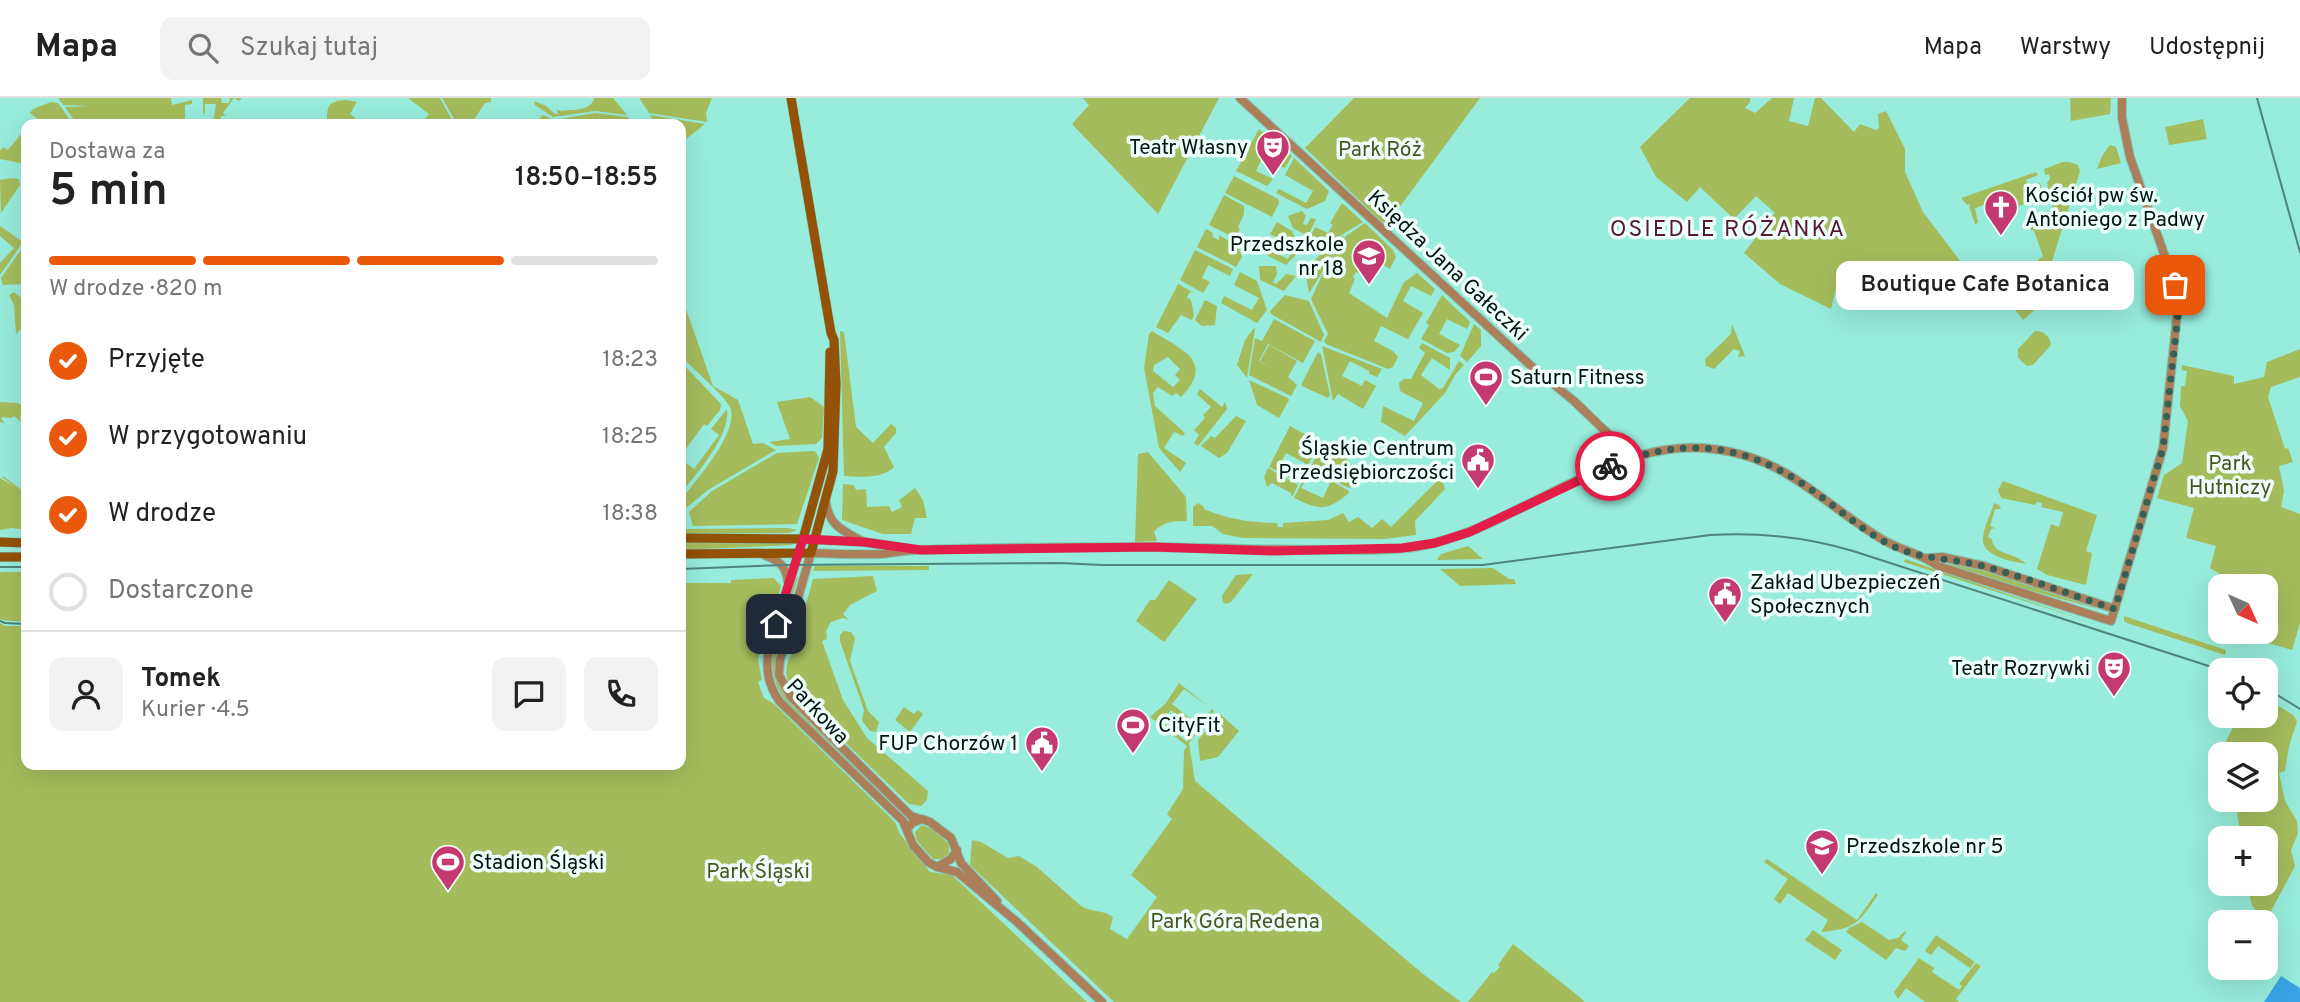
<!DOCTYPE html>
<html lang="pl">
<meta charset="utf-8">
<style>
body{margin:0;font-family:Overpass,sans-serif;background:#f2f2f2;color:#222;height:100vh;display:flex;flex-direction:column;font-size:26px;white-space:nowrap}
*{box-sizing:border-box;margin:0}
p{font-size:23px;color:#767676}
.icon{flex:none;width:38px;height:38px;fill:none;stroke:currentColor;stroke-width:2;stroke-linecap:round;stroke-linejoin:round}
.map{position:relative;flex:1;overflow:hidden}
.panel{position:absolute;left:21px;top:21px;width:665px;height:651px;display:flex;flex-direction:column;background:#fff;border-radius:14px;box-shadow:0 7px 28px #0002}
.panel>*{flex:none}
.needle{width:46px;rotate:135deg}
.tools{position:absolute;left:2208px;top:476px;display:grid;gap:14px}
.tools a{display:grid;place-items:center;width:70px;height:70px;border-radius:14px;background:#fff;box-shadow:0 7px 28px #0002;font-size:35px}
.pin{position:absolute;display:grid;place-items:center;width:60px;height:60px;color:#fff;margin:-30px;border-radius:14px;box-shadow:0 4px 10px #0006}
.courier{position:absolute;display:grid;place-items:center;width:70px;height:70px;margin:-35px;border:5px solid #e11d48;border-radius:50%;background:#fff;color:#222;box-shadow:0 2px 9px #0007}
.bubble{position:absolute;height:49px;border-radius:14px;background:#fff;box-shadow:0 7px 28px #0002;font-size:23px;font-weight:600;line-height:49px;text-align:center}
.overview em{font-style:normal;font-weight:600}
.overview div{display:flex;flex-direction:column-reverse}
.overview{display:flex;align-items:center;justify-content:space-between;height:119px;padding:0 28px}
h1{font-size:46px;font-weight:600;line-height:52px}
.bar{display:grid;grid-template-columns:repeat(4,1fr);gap:10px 7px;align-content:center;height:84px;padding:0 28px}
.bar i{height:9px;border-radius:5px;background:#e0e0e0}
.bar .on{background:#ea580c}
.bar p{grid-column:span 4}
.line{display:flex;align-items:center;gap:18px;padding:0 28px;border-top:2px solid #e0e0e0}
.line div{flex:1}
.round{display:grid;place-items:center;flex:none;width:74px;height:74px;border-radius:14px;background:#f2f2f2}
ol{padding:0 28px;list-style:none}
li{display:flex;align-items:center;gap:21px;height:77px}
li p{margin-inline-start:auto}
li .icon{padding:7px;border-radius:50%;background:#ea580c;color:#fff;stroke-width:4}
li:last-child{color:#767676}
li i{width:38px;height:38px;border:4px solid #e0e0e0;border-radius:50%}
header{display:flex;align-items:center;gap:42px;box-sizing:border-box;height:98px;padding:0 35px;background:#fff;border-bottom:2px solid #e0e0e0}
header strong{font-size:33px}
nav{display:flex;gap:38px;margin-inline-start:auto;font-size:24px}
.search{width:490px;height:63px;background:#f2f2f2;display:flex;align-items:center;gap:18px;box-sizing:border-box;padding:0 24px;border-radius:14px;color:#767676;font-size:26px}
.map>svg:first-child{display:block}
.green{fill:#a5bc5c;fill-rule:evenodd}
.water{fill:#39a3e5}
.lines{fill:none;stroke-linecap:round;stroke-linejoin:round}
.tertiary-casing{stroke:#7fc9bb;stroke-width:10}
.secondary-casing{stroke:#7fc9bb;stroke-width:10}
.tertiary{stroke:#ac7f5a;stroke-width:8}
.secondary{stroke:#935206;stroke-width:9}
.tram{stroke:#4f857a;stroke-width:2}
.done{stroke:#356057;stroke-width:7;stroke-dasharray:0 12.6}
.route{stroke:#e11d48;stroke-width:9}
.labels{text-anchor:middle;stroke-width:7;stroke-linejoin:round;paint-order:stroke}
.poi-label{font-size:21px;fill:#001410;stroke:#eefefa;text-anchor:start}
.park-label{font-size:21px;fill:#48551e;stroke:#eefefa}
.street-label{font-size:21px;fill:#001410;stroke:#eefefa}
.neighbourhood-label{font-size:23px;letter-spacing:2px;fill:#591630;stroke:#eefefa}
</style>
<header>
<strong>Mapa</strong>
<div class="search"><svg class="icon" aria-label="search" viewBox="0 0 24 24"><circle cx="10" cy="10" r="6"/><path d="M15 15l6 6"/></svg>Szukaj tutaj</div>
<nav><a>Mapa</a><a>Warstwy</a><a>Udostępnij</a></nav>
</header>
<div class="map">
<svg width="2300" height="904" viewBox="0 0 2300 904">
<rect width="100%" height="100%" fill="#97ecdb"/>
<path class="green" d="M58,0H171L172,7L192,2V6L185,7V22L188,23V26H76L78,23L76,25L65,9L90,8L63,7Z
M203,0H221L222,5H229L230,0H241V1L239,3L234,0L223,15L226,18H221L220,26H213L216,6H205V17L203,14Z
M408,0H440L454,26H421L429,16Z
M442,0H491V4L485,5L471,26H457Z
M594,0H613L627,17L595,13L553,19L535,7L534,3L546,8L555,16H558L557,11L560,13C572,11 591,14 594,0Z
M639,0H712L706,15L707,24L649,15Z
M1083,0H1219L1158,116L1072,26L1089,7Z
M1354,0H1480L1388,125L1382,124L1305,50Z
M1690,0H1750V4L1745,10L1755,15L1772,0H1794L1789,23L1808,28L1815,0H1821L1854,34L1860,26L1876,32L1879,30L1878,16L1886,13L1905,51V74L1923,114L1964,168L1918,209L1902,194L1840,174L1831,211L1780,186L1744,155L1775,115L1756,98L1734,121L1700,89L1687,104L1656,79L1640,49Z
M2070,0H2111L2110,16L2071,23Z
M347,2L357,4L350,16L363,26H327C327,8 327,3 347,2Z
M51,4L58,5L73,26H44L30,15L33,11Z
M595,15L628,19L632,26H534L543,17L554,22Z
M650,17L705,26L681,45V26H655Z
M2203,21L2207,41L2169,47L2165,29Z
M1259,31L1292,58L1285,70L1262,60L1256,73L1273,81L1267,88L1236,73Z
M21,36L26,40V66L0,61V53L3,49L8,52Z
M2110,47L2116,49L2121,65L2097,71L2102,58Z
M1294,60L1329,93L1325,103L1307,111L1276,95L1279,91L1306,105L1313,93L1285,77Z
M2063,64H2069L2078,67L2080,73L2049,173L2045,174L2042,165H2039L2038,162L2043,158L2034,133L2029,130L2044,125L2042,119L2052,117L2053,111L2047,85L2050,81L2049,76L2045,77L2044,71Z
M2036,74L2038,77L2026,82L2029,89L2040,85L2042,91L2039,92L2041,100L2019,108L2013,97L1975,110L1978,125L1975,126L1969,108L1971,106L1967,107L1961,100Z
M1234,78L1278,101L1279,105L1272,119L1225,95Z
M11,80L19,81L20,87L1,115L0,82Z
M1224,97L1244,108V116L1238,129L1240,131L1235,140L1209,127Z
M1342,105L1363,124L1325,147L1310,139L1315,129L1328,135L1333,127L1330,125Z
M1302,113L1306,118L1303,126L1307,127L1311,120L1316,121L1308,138L1293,130L1288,118Z
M1277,124L1292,133L1301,152L1286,167L1257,152L1260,147L1288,161L1294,149L1270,136Z
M1365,125L1393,152L1396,159L1390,171L1380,165L1386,156L1376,150L1375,153L1381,157L1377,164L1367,159L1359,175L1356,174L1353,179L1355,181L1349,195L1387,220L1404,184L1417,175L1435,191L1431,198L1411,188L1403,203L1423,215L1408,241L1381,228L1374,243L1393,253L1398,259L1393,269L1388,271L1326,246L1324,243L1328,236L1311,201L1325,171L1346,138Z
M0,128L23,144L0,177V165L14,150L0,138Z
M1206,131L1212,134L1213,139L1219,142V137L1238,148L1242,159L1236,169L1197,149Z
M1344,137L1338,149L1330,146L1337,151L1309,195L1305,172L1331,146Z
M26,145V186L3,187L1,180Z
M1195,152L1233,171L1230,178L1208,167L1202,180L1210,184L1203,195L1180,182Z
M1259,168H1276L1277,176L1273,184L1276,186L1286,176L1296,178L1284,193L1260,182Z
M1240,174L1257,183L1267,212L1257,225L1221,205L1224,198L1252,212L1259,200L1234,187Z
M2045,185L2038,209L2023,222L2006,199L2015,196L2018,205L2029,201L2026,192Z
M1178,186L1194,195L1190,194L1187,199L1191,202L1194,217L1192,222L1181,217L1168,235L1156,229Z
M14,194L26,203V226L16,236L14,207L9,197Z
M681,197L713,288L738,302L753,346L763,345L776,352L708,392L686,410L681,406V402C694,384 741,333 730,309C723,296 692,270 681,258Z
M1285,197L1309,203L1324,237L1321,244L1271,216L1270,213Z
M1442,197L1470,224L1467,231L1447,221L1439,236L1460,247L1454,254L1447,255L1421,241L1429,227L1426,225Z
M1205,202L1217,208L1215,227L1202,228L1195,222Z
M1274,221L1315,243L1303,265L1268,246L1259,263L1271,270L1260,263L1269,247L1297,263L1288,279L1297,287L1291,298L1249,277L1255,240L1262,243Z
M1474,226L1481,232V248L1467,264L1460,258Z
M1732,226L1745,258L1738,259L1740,253L1734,251L1714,271L1706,268L1705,261L1731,236Z
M1254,230L1255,231L1247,280L1237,267L1245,242Z
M840,233L844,234L856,329L873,345L891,326L896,330V335L884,349L894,369C882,381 860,379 844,378Z
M1152,233C1181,252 1216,262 1181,299L1176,295L1172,298L1158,289L1153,295L1155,308L1185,335L1183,338L1174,334L1164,350L1186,365L1180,374L1159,350L1144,270L1149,236ZM1168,259L1180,271L1175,277L1180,282L1173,289L1153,273L1154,267Z
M2035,233C2044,233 2050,238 2051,247L2033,267L2027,268L2018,260V251Z
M1422,245L1450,260V272L1432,260L1421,277L1439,291L1443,290L1459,263L1464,267L1455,277L1445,295L1405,338L1381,324L1383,308L1414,323L1423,305L1400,293L1399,285L1404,281H1411L1425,255L1419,250Z
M1322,248L1382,271L1377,279L1369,276V273L1350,263L1342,278L1362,288L1365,282L1376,288L1363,311L1338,296L1333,303Z
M2300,251V279L2271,289L2268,299L2285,351L2288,350L2293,364L2279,368L2284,393L2281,409L2300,416V525L2292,552L2229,534H2266V488H2240L2210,470L2216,448L2186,440L2194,410L2157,400L2164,377L2182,365L2188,323L2180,308L2181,288H2185L2187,273L2182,272V267L2234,278V286L2264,279L2267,264Z
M1318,254L1321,256L1330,297L1328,300L1302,288V285Z
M681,264L721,306L720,312L707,328L704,326L683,355L684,351L681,349Z
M1249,282L1288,300L1289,302L1279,320L1257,307Z
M1200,291L1222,309L1225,304L1227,311L1198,348L1194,345L1199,337L1194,332L1205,320L1203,317L1211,309L1197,296Z
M810,299L824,309L822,340L816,346L776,348L769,344L790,341L777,304Z
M0,304L17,305L24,308L26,321L22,318H20L21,324L14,318L12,320L2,319L1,321L5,325L0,324Z
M727,311C731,337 697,375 681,395V361L694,371L719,337L711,331Z
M1236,318L1246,323L1227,355L1219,360L1201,348L1211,338L1215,340Z
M1290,328L1319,344L1308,367L1286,355L1278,370L1300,382L1299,384L1269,369Z
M1323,345L1341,355L1361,378L1349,390L1310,370Z
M812,353L816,354L819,360L797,426L693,428L689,414L712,393L777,355Z
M1148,354L1186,399L1187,423C1174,423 1163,423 1154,434L1157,443L1135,444L1138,356Z
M1268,370L1298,387L1292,399L1291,395L1272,385L1267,389L1264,379Z
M1312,372L1349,393V395C1326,414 1320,412 1294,400L1303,382L1305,383L1301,390L1323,400L1330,385L1309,374Z
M3,378L26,395V432L12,430L0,432V380L15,389L2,379Z
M1441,379L1445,391L1415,423L1416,437L1385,441L1243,440L1223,436L1212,428H1193V409L1198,405L1204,409V411C1227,421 1252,425 1277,425L1278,429H1283V425L1328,422L1343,415L1349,424L1358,419L1372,430L1382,421L1391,429Z
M2003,383L2097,417L2086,453L2092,455L2086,487L2047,477L2037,471L2051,426L2059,429L2063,414L2041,409L2042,405L2037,404L2035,407L2001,400L1998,392Z
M843,386L854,387L856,392L866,391L867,409L889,408L892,414L902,409L899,402L915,390L923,402L927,420H915L911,436H883L842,422Z
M1994,405L1999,407L2001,411H1995L1990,428L1995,430L1991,431L1988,439L1992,441C1993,458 2016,454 2026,466C2014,464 1984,459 1983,443C1982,432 1991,416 1994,405Z
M788,430L797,432L789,435L681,436V432L688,431Z
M787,444L793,447L681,452V445Z
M1468,448L1483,461L1437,462L1441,456Z
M1905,461L2096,526L1904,464Z
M1939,463L1983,472L2101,512L2003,485Z
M815,468H929V472L813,473Z
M1493,470L1509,481H1514L1516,486L1460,488L1440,471Z
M26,474V524L2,522L0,521V474Z
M1253,476L1231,504L1226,506L1223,504L1222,498L1236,477Z
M873,478L877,493L850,507L843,516L849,522L843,520L831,524L826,533L827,541L822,543L843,602L867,640L928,693L927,702L921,708L909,706L797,598C786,585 782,570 792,556L813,481Z
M794,479H798C786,520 759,568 791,605L892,706L791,609C754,571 781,523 794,479Z
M774,480L781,488L772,518L766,522L765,525L769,526L758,561L762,582L758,584L764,600L773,605L895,724L900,736L930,774L952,777L1087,904H0V525L5,528H26V667H681V485H731V482Z
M1169,482L1197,501L1164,544L1136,523L1150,502H1155Z
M2124,518L2226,552L2225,557L2127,525L2124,523Z
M844,533L851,534L855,540L850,563L868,613L879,624L876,634L870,633L862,623L864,612L840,543V537Z
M1179,585L1209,609L1184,591L1172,606L1193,623L1204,618L1194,629L1171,612L1164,622V625L1187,644L1212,611L1214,613L1189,645L1195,683L1423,876L1461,904H1114L970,767L972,742L981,744L1008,760L1019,758L1037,769L1081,808C1091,814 1104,812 1113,819L1110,831L1127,841L1157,799L1131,777L1172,721L1167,716L1183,691L1184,653L1187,648L1150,619L1166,605Z
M2266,600L2293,617L2297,623L2289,648L2285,673L2279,675L2285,703L2297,723L2298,735L2291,752L2295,768L2270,815L2263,820C2251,812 2250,800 2247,786H2266V740H2241L2235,702H2266V656H2228L2226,643L2239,618H2266Z
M904,609L914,616L918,612L923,616L910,634L895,622Z
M1220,616L1239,633L1218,659L1200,663L1198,642Z
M922,727L934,732L949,746V756L943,761H933L917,743L915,734Z
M1767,761L1857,822L1876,795L1878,797C1858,825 1856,831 1821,834L1828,822L1788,795L1780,806L1774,801L1788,781L1764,764Z
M1862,824L1889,842L1898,840L1905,833L1906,834L1901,842L1909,848L1905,853L1896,850L1886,862L1846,834L1849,830Z
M1813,832L1842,852L1835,862L1805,842Z
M1936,837L1975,864L1970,870L1938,848L1931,857L1925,853Z
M1513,846L1582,901L1584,904H1468L1492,874L1494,875L1500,869L1498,867Z
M1919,860L1934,870L1932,874L1959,892L1962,888L1959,886L1976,865L1981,868L1956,901L1959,904H1925L1906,890L1898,901L1894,894Z"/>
<path class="water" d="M2281,878L2300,890V904H2264Z"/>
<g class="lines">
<g class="tertiary-casing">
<path id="tertiary" d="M1240,0L1530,267L1574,303L1626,353L1628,361
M826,405C829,427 843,433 862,443
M911,451L864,444L803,441L769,550C765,571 768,587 780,604L903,723L913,747L928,764L937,769L957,774L1017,824L1102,904
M764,457C778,462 786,467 788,484
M1928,460L1942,459L1984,468L2115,511
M920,721L911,718L791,599L779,577L780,562L811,455C835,456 858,457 882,456C894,455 905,452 917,452C996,449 1075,449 1154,449C1214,450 1273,452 1332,452C1359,452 1387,453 1415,449C1514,433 1603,343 1703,350C1784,356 1816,401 1880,440C1898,452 1921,455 1938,468L2111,523L2163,350L2178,208L2175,187L2130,59L2122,20V0
M907,731L912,725L922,721L930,724L951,740L961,765L997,803
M937,769L951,761L957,752"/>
</g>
<g class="secondary-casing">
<path id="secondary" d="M681,440L803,441L828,351L830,254
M0,444L26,445
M681,456L811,455L833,373L836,286L834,242L831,235L791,0
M0,459H26"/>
</g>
<use href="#tertiary" class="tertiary"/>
<use href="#secondary" class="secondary"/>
<path class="tram" d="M2257,0L2300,154
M0,469H26
M681,471L783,467L1060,465L1102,467H1483L1710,437C1759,434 1806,439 1853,453L2221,572
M0,523L5,525L26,526
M2266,590L2300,611"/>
</g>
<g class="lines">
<path class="done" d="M1610,368C1690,336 1752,347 1820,398C1844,415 1868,437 1895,449C1924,462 1953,460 1983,468C2028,480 2071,497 2115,511L2163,350L2179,208L2175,187"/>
<path class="route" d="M776,526L803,441L864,444L921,452L1153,449L1274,453L1402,450L1435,445L1470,434L1610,368"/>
</g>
<defs>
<g id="theatre-pin" transform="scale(1.75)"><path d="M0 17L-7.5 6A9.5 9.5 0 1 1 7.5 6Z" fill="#c33970" stroke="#eefefa"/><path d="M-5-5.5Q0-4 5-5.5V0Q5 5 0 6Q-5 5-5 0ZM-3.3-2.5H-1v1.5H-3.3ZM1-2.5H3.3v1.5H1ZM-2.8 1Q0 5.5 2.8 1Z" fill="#fff"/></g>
<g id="church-pin" transform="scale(1.75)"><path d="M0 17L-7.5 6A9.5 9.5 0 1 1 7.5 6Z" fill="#c33970" stroke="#eefefa"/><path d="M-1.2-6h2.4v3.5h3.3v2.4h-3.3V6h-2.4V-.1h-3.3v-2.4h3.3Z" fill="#fff"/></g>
<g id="school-pin" transform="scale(1.75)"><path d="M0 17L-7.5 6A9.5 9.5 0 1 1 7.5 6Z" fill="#c33970" stroke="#eefefa"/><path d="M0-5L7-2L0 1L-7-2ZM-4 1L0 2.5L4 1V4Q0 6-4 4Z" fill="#fff"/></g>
<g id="stadium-pin" transform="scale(1.75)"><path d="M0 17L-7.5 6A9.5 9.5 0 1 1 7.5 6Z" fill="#c33970" stroke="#eefefa"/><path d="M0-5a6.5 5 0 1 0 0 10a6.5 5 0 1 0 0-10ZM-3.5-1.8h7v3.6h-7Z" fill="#fff"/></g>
<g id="civic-pin" transform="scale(1.75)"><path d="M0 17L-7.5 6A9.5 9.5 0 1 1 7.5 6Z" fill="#c33970" stroke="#eefefa"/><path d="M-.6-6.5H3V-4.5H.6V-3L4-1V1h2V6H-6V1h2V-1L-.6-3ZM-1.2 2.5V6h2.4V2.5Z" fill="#fff"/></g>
</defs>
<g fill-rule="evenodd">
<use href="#theatre-pin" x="1273" y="49"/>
<use href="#church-pin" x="2001" y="109"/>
<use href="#school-pin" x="1369" y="158"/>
<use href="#stadium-pin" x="1486" y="279"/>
<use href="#civic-pin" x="1478" y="362"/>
<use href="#civic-pin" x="1725" y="496"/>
<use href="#theatre-pin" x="2114" y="570"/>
<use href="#stadium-pin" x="1133" y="627"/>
<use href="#civic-pin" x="1042" y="645"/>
<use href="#school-pin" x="1822" y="748"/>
<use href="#stadium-pin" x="448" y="764"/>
</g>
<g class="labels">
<g class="poi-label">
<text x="1248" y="56" text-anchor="end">Teatr Własny</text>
<text x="2025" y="104">Kościół pw św.<tspan x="2025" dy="24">Antoniego z Padwy</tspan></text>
<text x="1344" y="153" text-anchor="end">Przedszkole<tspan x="1344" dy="24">nr 18</tspan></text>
<text x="1510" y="286">Saturn Fitness</text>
<text x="1454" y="357" text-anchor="end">Śląskie Centrum<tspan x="1454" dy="24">Przedsiębiorczości</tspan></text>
<text x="1750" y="491">Zakład Ubezpieczeń<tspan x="1750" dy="24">Społecznych</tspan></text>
<text x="2090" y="577" text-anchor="end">Teatr Rozrywki</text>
<text x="1158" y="634">CityFit</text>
<text x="1018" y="652" text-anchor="end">FUP Chorzów 1</text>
<text x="1846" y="755">Przedszkole nr 5</text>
<text x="472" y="771">Stadion Śląski</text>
</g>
<g class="park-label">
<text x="1380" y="58">Park Róż</text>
<text x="2230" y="372">Park<tspan x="2230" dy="24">Hutniczy</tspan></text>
<text x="758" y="780">Park Śląski</text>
<text x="1235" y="830">Park Góra Redena</text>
</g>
<g class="street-label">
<text transform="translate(1448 167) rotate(43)" y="7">Księdza Jana Gałeczki</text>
<text transform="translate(818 613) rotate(47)" y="7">Parkowa</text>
</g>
<g class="neighbourhood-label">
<text x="1728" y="138">OSIEDLE RÓŻANKA</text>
</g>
</g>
</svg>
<div class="tools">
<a><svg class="needle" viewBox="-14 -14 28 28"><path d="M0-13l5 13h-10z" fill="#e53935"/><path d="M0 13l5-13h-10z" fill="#767676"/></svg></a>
<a><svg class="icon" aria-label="locate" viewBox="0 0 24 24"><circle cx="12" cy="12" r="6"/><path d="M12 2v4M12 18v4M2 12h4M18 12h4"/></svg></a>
<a><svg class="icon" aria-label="layers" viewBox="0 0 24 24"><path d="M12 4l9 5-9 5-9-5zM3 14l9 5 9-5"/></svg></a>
<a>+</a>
<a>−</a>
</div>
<div class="pin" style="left:2175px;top:187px;background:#ea580c"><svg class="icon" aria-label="bag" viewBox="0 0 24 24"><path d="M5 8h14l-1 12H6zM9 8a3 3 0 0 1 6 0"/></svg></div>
<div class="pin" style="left:776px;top:526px;background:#1f2937"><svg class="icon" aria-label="home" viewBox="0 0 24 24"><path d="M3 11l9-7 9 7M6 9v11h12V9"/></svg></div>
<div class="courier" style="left:1610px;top:368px"><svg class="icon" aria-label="bike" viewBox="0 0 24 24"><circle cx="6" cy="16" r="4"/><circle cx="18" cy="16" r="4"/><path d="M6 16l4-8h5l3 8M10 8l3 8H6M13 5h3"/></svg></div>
<div class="bubble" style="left:1836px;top:163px;width:298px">Boutique Cafe Botanica</div>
<section class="panel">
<div class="overview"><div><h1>5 min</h1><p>Dostawa za</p></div><em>18:50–18:55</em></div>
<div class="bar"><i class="on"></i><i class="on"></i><i class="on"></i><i></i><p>W drodze · 820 m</p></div>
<ol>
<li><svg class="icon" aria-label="check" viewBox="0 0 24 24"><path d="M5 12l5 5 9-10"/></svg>Przyjęte<p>18:23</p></li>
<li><svg class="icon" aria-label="check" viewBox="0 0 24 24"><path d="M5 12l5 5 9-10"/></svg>W przygotowaniu<p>18:25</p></li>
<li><svg class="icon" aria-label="check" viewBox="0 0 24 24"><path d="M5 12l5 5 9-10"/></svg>W drodze<p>18:38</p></li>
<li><i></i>Dostarczone</li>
</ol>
<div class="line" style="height:126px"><a class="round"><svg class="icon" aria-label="person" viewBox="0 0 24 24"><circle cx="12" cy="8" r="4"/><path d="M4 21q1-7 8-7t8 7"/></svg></a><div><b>Tomek</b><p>Kurier · 4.5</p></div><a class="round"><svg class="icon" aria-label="chat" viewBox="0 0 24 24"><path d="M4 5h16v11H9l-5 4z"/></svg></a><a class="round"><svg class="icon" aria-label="phone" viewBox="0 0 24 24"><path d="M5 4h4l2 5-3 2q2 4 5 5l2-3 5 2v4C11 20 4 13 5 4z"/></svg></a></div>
</section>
</div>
